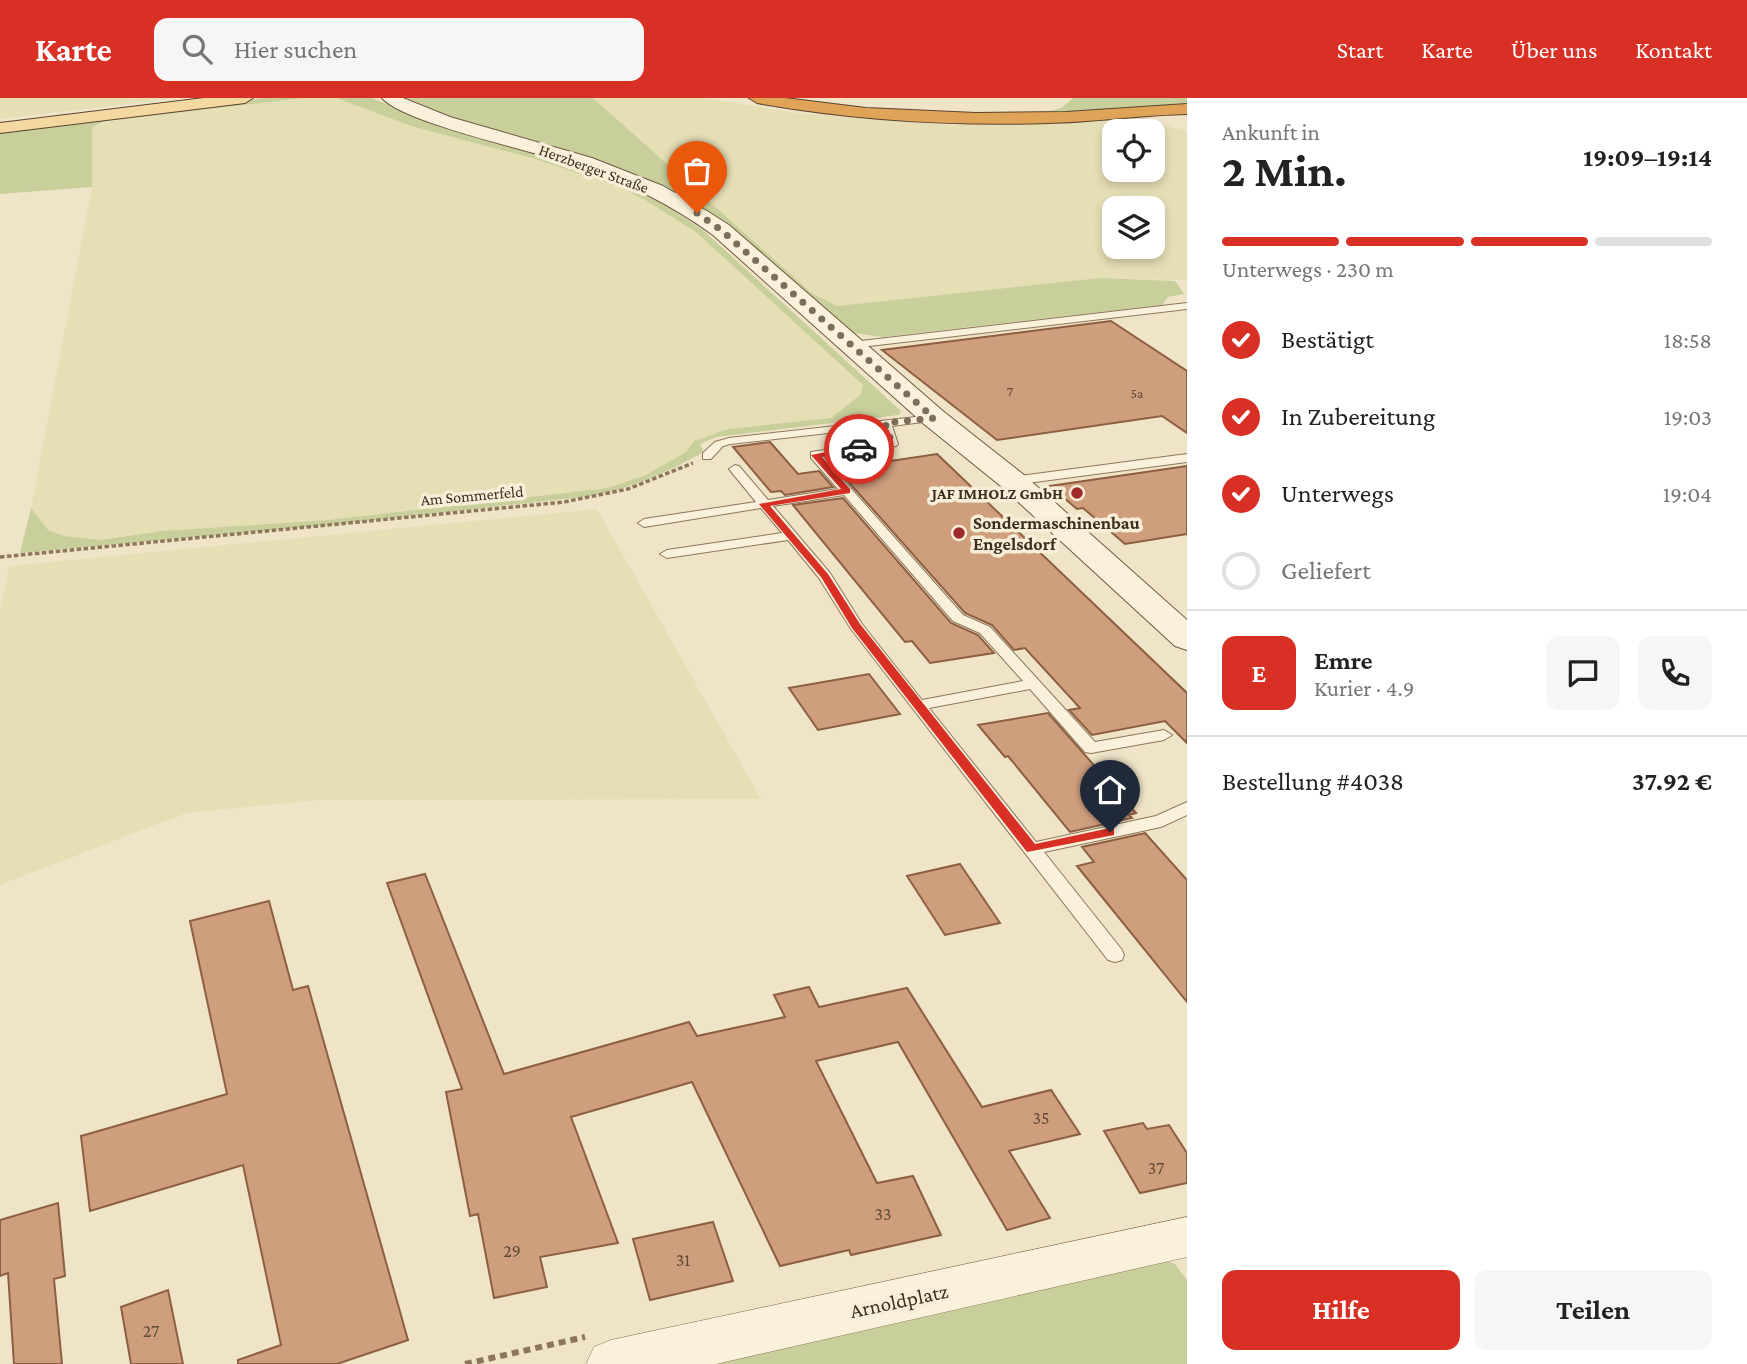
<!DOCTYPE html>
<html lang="de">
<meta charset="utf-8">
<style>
body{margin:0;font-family:"Crimson Pro",serif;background:#f6f6f6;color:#222;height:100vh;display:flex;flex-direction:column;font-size:26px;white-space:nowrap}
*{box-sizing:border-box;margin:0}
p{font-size:23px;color:#767676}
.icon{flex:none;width:38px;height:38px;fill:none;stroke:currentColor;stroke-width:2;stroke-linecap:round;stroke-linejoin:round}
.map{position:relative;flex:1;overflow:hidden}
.side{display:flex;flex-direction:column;background:#fff;width:560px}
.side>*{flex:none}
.tools{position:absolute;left:1102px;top:21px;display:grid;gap:14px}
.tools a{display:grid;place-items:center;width:63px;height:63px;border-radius:14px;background:#fff;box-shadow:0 4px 10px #0003;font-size:35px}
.pin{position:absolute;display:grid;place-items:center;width:60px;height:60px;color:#fff;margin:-72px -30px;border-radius:50% 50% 50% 0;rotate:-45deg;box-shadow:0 0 7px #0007}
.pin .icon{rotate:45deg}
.courier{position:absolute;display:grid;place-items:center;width:70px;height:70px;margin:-35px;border:5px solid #d93025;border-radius:50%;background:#fff;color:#222;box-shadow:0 2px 9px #0007}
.overview em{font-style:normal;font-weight:700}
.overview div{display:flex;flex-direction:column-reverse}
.overview{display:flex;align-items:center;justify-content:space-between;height:119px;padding:0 35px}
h1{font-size:46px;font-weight:700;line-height:52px}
.bar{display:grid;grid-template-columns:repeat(4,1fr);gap:10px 7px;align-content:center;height:84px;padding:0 35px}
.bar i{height:9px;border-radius:5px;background:#e0e0e0}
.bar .current{background:#d93025}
.bar p{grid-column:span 4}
.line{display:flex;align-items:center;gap:18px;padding:0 35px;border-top:2px solid #e0e0e0}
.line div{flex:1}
.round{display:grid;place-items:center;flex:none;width:74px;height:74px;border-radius:14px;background:#f6f6f6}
ol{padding:0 35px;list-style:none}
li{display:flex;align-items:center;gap:21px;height:77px}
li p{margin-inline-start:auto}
li .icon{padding:7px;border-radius:50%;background:#d93025;color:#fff;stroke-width:4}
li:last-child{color:#767676}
li i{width:38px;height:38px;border:4px solid #e0e0e0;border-radius:50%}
.action{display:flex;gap:14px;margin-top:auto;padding:14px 35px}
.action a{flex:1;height:80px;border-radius:14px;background:#d93025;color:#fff;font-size:28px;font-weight:700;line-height:80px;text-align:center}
.action a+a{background:#f6f6f6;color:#222}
header{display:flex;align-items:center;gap:42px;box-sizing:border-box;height:98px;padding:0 35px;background:#d93025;color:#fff}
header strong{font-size:33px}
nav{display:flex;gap:38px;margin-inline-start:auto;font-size:24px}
.search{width:490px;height:63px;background:#f6f6f6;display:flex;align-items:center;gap:18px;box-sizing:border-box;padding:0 24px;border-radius:14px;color:#767676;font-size:26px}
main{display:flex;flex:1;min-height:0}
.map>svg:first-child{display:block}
.farmland{fill:#e6deb5;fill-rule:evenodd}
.green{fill:#c9cf9b}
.building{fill:#cf9f7d;stroke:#8d5f41;stroke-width:2}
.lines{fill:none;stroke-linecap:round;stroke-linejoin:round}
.service-casing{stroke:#8d765c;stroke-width:2}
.minor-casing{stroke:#8d765c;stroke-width:1}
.secondary-casing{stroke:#6f573f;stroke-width:2}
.primary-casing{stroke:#5b4430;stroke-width:2}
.motorway-casing{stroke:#5b4430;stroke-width:2}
.path-far1{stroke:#8d765c;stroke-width:3.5;stroke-dasharray:4.5 2.5;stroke-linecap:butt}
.path{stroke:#8d765c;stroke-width:6;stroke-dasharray:7 5;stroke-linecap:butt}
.service{fill:#faf1dc;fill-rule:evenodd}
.minor{fill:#faf1dc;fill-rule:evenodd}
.secondary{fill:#faf1dc;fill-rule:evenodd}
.primary{fill:#f3d9a0;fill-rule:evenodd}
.motorway{fill:#e0a458;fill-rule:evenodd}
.route{fill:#d93025}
.done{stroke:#7c6e5b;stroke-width:7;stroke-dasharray:0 12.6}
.poi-dot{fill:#9e2a2b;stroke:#f7eed8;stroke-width:2.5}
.labels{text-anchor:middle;stroke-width:7;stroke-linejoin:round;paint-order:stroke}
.number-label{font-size:14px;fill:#624a37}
.far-street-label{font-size:16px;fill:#3d2e20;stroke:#f7eed8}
.far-poi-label{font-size:16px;font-weight:bold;fill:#3d2e20;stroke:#f7eed8;text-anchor:end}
.poi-label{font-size:18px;font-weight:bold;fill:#3d2e20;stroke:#f7eed8;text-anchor:start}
.near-number-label{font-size:18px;fill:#624a37}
.near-street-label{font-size:21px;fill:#3d2e20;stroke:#f7eed8}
</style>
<header>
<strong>Karte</strong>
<div class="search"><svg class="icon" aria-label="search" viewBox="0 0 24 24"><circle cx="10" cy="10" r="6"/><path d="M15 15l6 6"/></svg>Hier suchen</div>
<nav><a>Start</a><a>Karte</a><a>Über uns</a><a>Kontakt</a></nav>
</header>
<main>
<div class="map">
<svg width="1187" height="1266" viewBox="0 0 1187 1266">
<rect width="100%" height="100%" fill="#f0e4c8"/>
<path class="farmland" d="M0,0H176L0,21Z
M304,0H336L414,29L532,60L622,90L645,102L696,134L864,287L860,297L831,320L728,331L694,343L686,354L646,377L608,390L328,422L162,433L101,442L64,438L48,432L31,410L92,89V29L127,19Z
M593,0H704L796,15L945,27L1132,23L1187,32V182L1100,180L837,208L813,196ZM1115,33H1153V72H1115ZM1115,110H1153V149H1115Z
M597,411L761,701L318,702L186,715L0,787V515L9,468Z"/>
<path class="green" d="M265,0H304L106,23L92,29V89L0,96V33Z
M336,0H372L429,24L578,68L626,87L666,107L704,133L901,313L899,317L716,339L700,346L704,354C667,374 633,390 592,398L329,427L20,455L31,410L48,432L64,438L101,442L162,433L328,422L608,390L646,377L686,354L694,343L728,331L831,320L860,297L863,287L696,134L645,102L622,90L532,60L414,29Z
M396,0H593L813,196L837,208L1100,180L1175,183L1184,196L1168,199L1162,207L883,239L854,235L841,229L683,100L689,95L678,85H673L680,92L674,96L457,24Z
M1073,0H1187V10L1039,16L1061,10Z
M1162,1162L1174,1165L1187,1182V1266H709Z"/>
<path class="building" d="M1111,223L1187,273V335L1162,318L997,342L882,252Z
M770,344L798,376L819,373L833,389L785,397L781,393L771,394L733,349Z
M937,356L1187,595V645L1165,623L1092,637L1069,612L1080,610L1025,550L1014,552L992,527L965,515L837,371Z
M1187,368V436L1125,446L1083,410L1077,411L1050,388Z
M843,400L951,525L978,537L994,555L930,565L912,543L905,544L793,407Z
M869,576L900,616L818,632L789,590Z
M1048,615L1136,715L1129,717L1132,720L1070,734L1008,658L1005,659L978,627Z
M1145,735L1187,782V904L1077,768L1094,764L1082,749Z
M960,766L1000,825L945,837L907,778Z
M425,776L504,976L689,924L697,938L785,919L774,897L809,889L819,909L907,890L982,1009L1051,992L1080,1036L1009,1053L1050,1120L1007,1132L898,944L816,963L877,1085L913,1078L941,1137L851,1157L849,1152L780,1168L692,984L571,1019L618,1145L540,1159L547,1189L494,1200L478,1116L470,1118L446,994L462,991L387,785Z
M269,803L293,892L308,888L408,1242L337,1266H238V1262L281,1247L243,1067L90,1113L81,1038L227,996L190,823Z
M1143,1025L1147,1031L1169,1027L1187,1055V1085L1140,1095L1104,1033Z
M58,1105L65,1178L54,1181L62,1266H14L8,1175L0,1178V1122Z
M713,1124L733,1183L650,1202L633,1141Z
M168,1192L183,1266H131L121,1209Z"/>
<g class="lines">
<g class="service-casing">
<path id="service" d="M675,84L688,94L674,102H668V98L679,93L671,86Z
M1187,205V211L852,250L847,247L852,244Z
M934,317L940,320L938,322L892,328L898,346L896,348L823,359L963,517L990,529L1095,644L1164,632L1172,637L1164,642L1091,655L1085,654L1030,591L929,610L1036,744L1156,718L1187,704V717L1161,729L1044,754L1122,852L1124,857L1122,862L1115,864L1108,862L851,531L819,480L788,442L667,460L660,456L667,452L782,435L761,410L644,429L638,425L644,421L756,404L729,371L735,367L739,368L768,402L838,391L811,360V354L885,343L881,329L730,346L723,348L711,361H703V355L715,344L729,340ZM844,397L953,523L980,535L1023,583L922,602L862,526L830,475L773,408Z
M1187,356V364L1013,387L1007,383L1013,379Z"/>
</g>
<g class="minor-casing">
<path id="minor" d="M1187,1119V1159L716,1266H586L594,1249L611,1242Z"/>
</g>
<g class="secondary-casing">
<path id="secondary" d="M382,0H403L450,19L592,60L663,88L707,113L729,127L944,314L1024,377L1187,522V552L1175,548L1002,389L924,326L713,137C672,107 628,85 579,68C541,55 403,25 382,0Z"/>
</g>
<g class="primary-casing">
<path id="primary" d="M204,0H253L245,5L0,35V25Z"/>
</g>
<g class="motorway-casing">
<path id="motorway" d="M749,0H785L866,10L976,15L1066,14L1187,6V16C1141,17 1095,24 1049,25C951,28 853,22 757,5Z"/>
</g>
<path class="path-far1" d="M0,459L564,404L628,391L693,365"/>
<path class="path" d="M465,1266L585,1239"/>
<use href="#service" class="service"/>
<use href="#minor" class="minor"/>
<use href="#secondary" class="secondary"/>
<use href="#primary" class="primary"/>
<use href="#motorway" class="motorway"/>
</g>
<path class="route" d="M859,348L862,352L822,359L850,391V395L770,408L828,476L860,526L1035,746L1110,730L1114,731V737L1027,754L852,530L821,479L759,406L841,391L811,357Z"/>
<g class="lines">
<path class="done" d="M697,115L721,132L934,320L885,325L892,346L859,351"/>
</g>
<g class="poi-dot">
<circle cx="1077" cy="395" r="7"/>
<circle cx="959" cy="435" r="7"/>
</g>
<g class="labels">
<g class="number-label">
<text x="1010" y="298">7</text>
<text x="1137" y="300">5a</text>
</g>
<g class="far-street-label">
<text transform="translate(594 70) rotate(20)" y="6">Herzberger Straße</text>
<text transform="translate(472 397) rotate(-5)" y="6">Am Sommerfeld</text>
</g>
<g class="far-poi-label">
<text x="1063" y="401">JAF IMHOLZ GmbH</text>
</g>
<g class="poi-label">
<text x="973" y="431">Sondermaschinenbau<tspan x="973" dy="21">Engelsdorf</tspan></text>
</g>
<g class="near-number-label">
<text x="1041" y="1026">35</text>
<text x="1156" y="1076">37</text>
<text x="883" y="1122">33</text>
<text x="512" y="1159">29</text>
<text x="683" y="1168">31</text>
<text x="151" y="1239">27</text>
</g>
<g class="near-street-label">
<text transform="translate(899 1203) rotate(-12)" y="7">Arnoldplatz</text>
</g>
</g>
</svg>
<div class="tools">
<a><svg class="icon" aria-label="locate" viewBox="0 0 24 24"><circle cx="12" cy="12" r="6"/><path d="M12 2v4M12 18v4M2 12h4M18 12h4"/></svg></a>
<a><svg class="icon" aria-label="layers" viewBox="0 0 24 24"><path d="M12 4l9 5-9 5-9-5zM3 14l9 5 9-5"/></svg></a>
</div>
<div class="pin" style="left:697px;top:115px;background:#ea580c"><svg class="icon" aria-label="bag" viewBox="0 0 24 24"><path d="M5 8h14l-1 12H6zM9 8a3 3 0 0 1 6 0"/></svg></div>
<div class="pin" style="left:1110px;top:734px;background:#1f2937"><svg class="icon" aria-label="home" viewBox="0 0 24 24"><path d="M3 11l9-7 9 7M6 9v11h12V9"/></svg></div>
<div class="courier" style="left:859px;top:351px"><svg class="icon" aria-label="car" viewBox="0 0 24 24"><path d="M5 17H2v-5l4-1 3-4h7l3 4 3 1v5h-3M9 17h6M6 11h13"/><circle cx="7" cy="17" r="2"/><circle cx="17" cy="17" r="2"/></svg></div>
</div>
<section class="side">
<div class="overview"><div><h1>2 Min.</h1><p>Ankunft in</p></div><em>19:09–19:14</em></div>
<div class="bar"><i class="current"></i><i class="current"></i><i class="current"></i><i></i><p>Unterwegs · 230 m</p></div>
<ol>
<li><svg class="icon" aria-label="check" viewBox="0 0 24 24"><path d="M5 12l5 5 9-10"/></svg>Bestätigt<p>18:58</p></li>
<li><svg class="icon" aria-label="check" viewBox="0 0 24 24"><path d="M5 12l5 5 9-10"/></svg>In Zubereitung<p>19:03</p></li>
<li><svg class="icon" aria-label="check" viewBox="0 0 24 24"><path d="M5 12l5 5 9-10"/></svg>Unterwegs<p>19:04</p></li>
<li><i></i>Geliefert</li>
</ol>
<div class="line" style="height:126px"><b class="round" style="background:#d93025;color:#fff">E</b><div><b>Emre</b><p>Kurier · 4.9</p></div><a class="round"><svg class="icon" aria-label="chat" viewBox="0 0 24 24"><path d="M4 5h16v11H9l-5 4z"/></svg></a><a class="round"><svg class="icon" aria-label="phone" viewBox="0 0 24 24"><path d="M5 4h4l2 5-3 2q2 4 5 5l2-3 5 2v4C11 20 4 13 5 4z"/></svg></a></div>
<div class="line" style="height:91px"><div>Bestellung #4038</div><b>37.92 €</b></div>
<div class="action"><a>Hilfe</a><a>Teilen</a></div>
</section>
</main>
